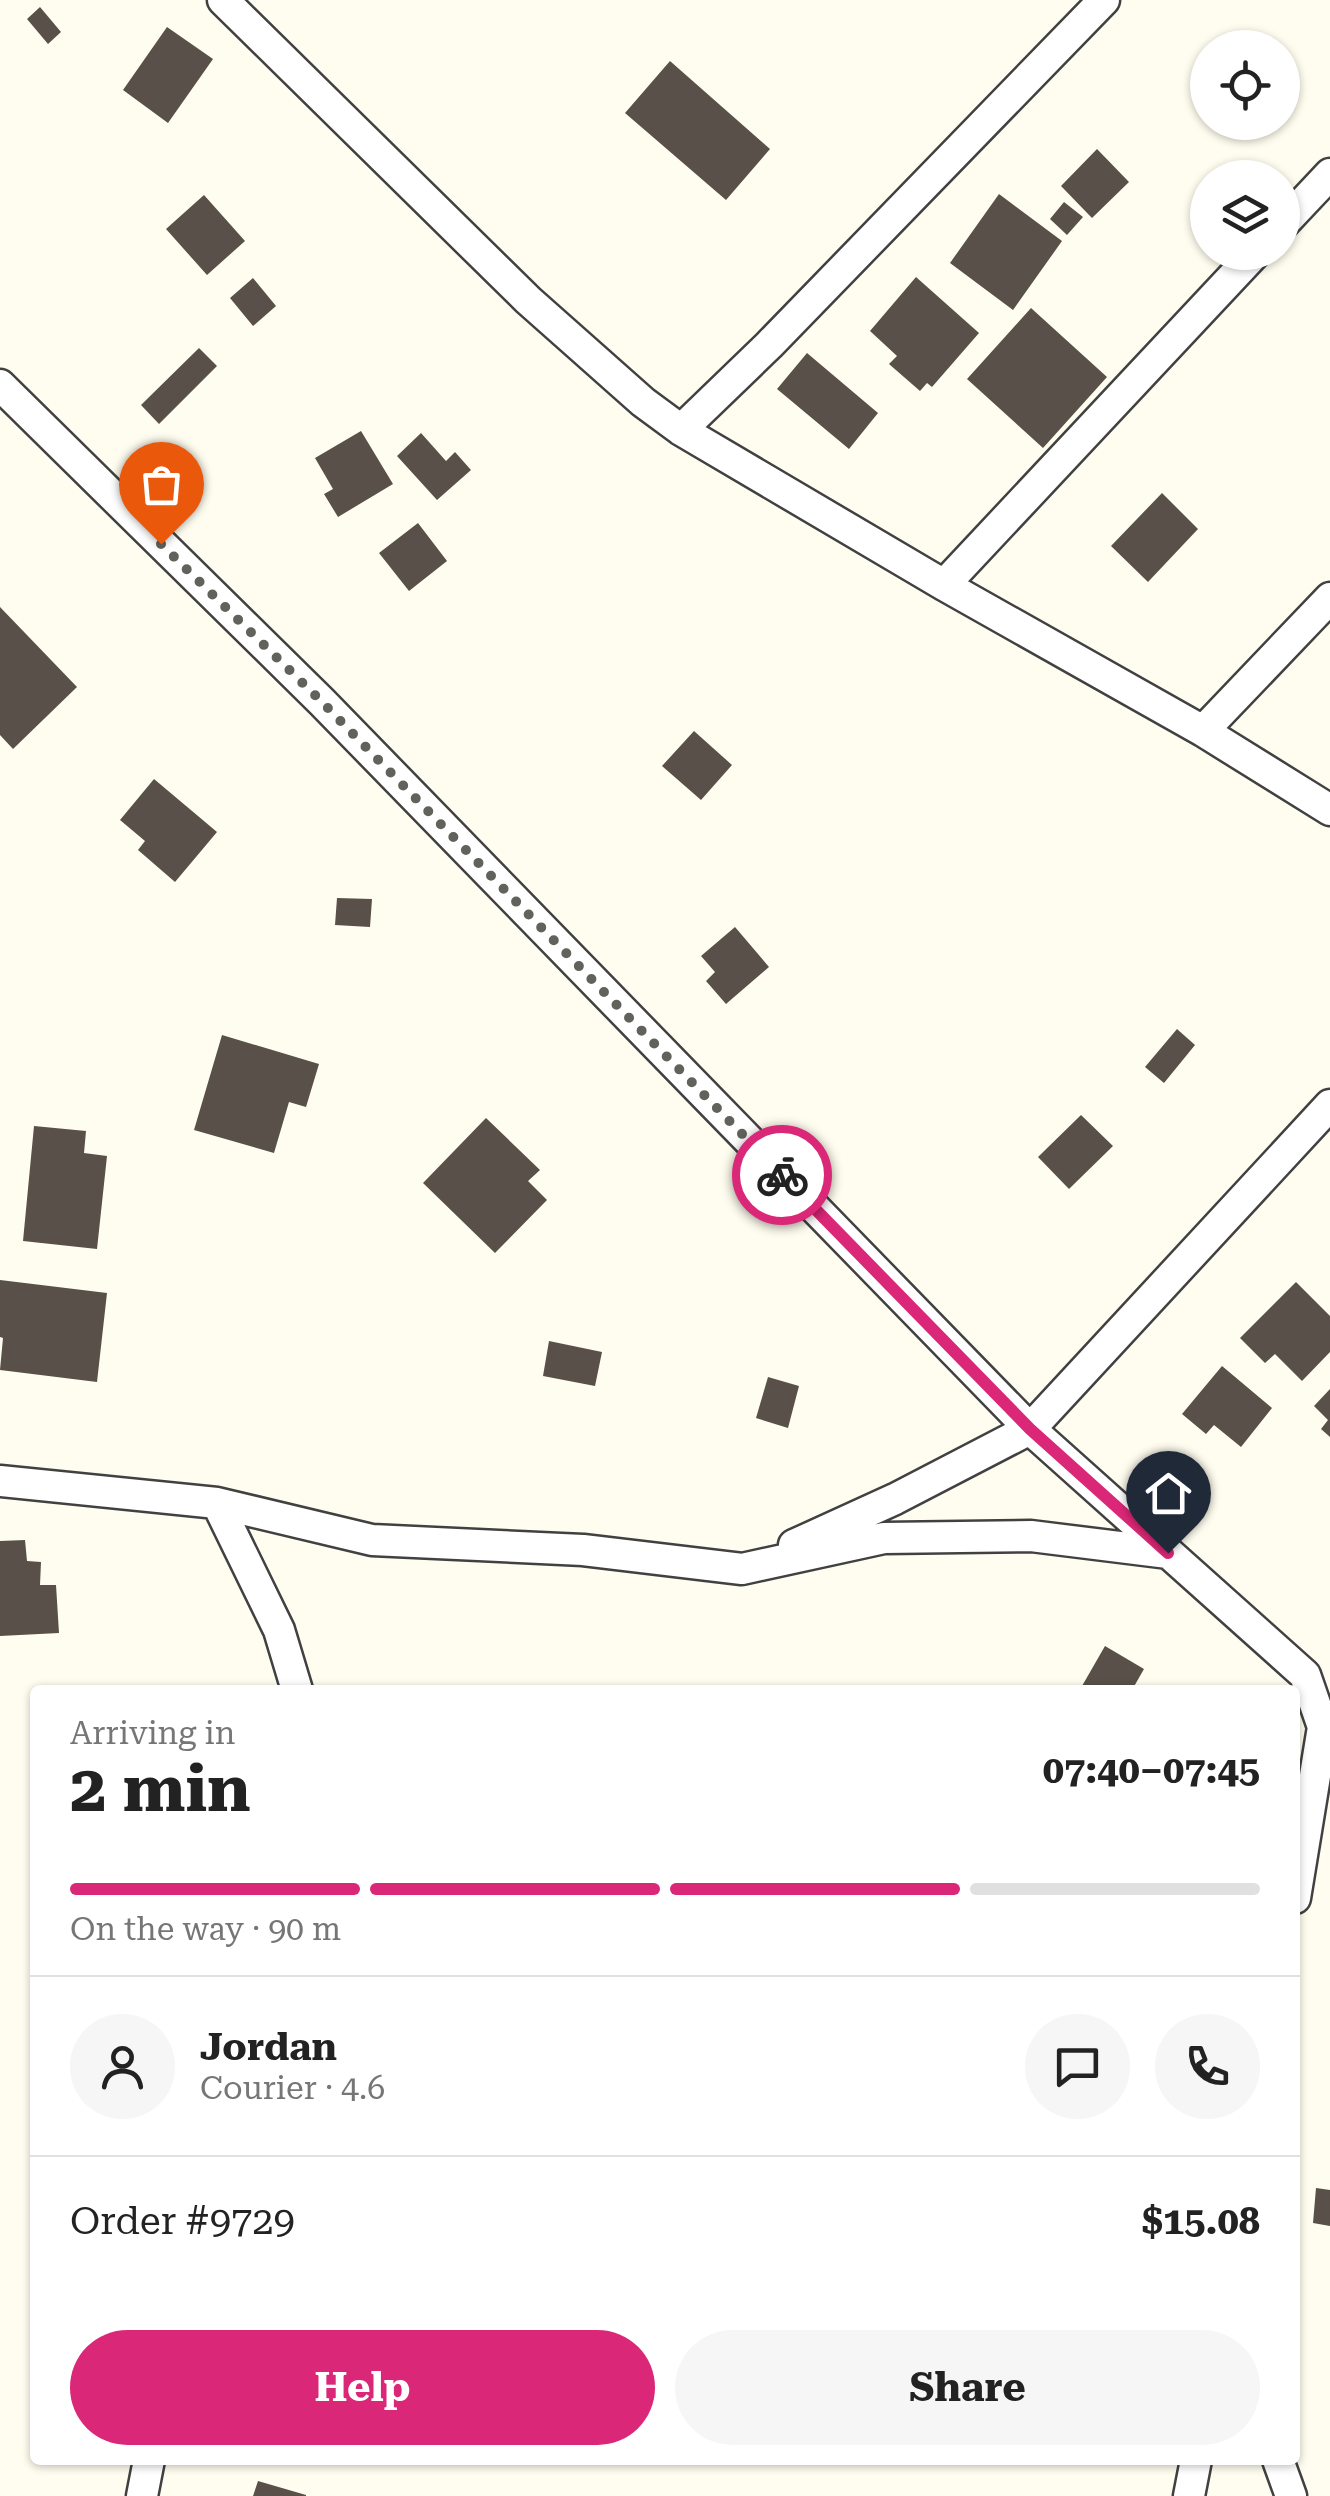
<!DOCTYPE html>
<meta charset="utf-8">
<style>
body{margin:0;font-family:"Roboto Serif",serif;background:#f6f6f6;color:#222;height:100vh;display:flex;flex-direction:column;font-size:38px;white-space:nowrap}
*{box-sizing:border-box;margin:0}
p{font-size:32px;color:#767676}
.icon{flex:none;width:55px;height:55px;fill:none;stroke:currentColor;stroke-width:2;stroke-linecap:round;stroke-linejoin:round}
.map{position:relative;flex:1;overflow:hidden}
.details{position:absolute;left:30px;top:1685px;width:1270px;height:780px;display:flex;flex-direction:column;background:#fff;border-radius:10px;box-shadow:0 2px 8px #0004}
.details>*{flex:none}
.fabs{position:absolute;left:1190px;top:30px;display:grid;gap:20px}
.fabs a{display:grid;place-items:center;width:110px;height:110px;border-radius:50%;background:#fff;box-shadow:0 2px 8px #0004;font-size:50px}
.pin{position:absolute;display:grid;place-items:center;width:85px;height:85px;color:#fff;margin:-102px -42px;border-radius:50% 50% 50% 0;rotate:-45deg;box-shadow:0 0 10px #0007}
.pin .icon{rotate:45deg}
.courier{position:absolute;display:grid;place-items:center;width:100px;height:100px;margin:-50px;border:8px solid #db2777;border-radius:50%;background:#fff;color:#222;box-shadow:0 2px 12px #0007}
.overview em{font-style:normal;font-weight:700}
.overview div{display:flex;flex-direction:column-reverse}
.overview{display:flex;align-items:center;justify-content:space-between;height:170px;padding:0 40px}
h1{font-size:65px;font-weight:700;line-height:75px}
.bar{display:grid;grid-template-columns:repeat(4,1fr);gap:15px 10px;align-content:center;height:120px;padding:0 40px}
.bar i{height:12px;border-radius:8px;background:#e0e0e0}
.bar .selected{background:#db2777}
.bar p{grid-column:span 4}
.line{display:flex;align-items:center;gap:25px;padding:0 40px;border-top:2px solid #e0e0e0}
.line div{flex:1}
.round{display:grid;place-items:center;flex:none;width:105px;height:105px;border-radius:52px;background:#f6f6f6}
.action{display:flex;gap:20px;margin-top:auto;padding:20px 40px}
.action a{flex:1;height:115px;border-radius:60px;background:#db2777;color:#fff;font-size:40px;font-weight:700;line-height:115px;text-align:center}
.action a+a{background:#f6f6f6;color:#222}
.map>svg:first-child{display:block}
.building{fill:#585049}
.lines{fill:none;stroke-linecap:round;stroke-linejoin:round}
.street-casing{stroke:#414141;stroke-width:35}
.street{stroke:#fff;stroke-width:30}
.done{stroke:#62625d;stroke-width:10;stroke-dasharray:0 18}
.route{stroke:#db2777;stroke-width:12}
</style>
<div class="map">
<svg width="1330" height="2496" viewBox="0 0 1330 2496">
<rect width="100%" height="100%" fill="#fffdef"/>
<path class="building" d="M40,7L61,32L48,44L27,19Z
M167,27L213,59L168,123L123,90Z
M670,61L770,149L726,200L625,113Z
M1097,149L1129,182L1092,218L1061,186Z
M999,194L1062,241L1013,310L950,263Z
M204,195L245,241L207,275L166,229Z
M1064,202L1083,217L1067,235L1050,219Z
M916,277L979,333L932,387L927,383L920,391L889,364L897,356L870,331Z
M253,278L276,306L253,326L230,298Z
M1031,308L1107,377L1043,448L967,379Z
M199,348L217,366L159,424L141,405Z
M807,353L878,413L849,449L777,389Z
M361,431L393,484L338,517L324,494L333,489L315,458Z
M421,433L446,461L455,452L471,470L437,500L397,456Z
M1162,493L1198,529L1148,582L1111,546Z
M418,523L447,561L409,591L379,553Z
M0,607L77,687L13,749L0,735Z
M694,731L732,765L701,800L662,766Z
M154,779L217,832L175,882L138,850L145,841L120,820Z
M337,898L372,899L370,927L335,925Z
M735,927L769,967L726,1004L706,981L715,972L701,956Z
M1177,1029L1195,1045L1164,1083L1145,1067Z
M222,1035L319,1064L306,1107L289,1102L274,1153L194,1130Z
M1081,1115L1113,1146L1069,1189L1038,1157Z
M486,1118L540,1170L528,1181L547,1200L495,1253L423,1183Z
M34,1126L86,1131L84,1153L107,1156L97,1249L23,1241Z
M0,1280L107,1293L97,1382L0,1370L3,1338L0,1337Z
M1296,1282L1330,1316V1352L1302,1381L1275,1354L1265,1363L1240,1338Z
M549,1341L602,1352L595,1386L543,1376Z
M1222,1366L1272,1408L1241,1447L1214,1425L1206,1434L1182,1414Z
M768,1377L799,1386L788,1428L756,1418Z
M1330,1389V1437L1321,1429L1328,1420L1314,1406Z
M25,1540L27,1561L41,1562L40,1585H56L59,1633L0,1636V1541Z
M1105,1646L1144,1669L1132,1690H1089L1082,1686Z
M1316,2188L1330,2190V2226L1313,2223Z
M258,2481L306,2495V2496H253Z"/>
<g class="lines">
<g class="street-casing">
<path id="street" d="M223,0L528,300L643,402L681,430L944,585L1203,731L1330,810
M1282,225L1330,174
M0,385L322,702L1030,1429L1305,1675L1323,1727L1295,1898
M681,430L769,345L1104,0
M944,585L1256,252
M1203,731L1330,598
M0,1481L217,1503L372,1540L583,1550L742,1569L884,1538L1031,1536L1168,1553
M217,1503L279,1630L297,1690
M794,1545L895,1499L1030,1429L1330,1105
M1278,2460L1291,2496
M142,2496L149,2460
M1189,2496L1196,2460"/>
</g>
<use href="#street" class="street"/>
</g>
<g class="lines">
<path class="done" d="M161,544L322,702L782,1175"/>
<path class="route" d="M782,1175L1030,1429L1168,1553"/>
</g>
</svg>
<div class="fabs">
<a><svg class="icon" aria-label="locate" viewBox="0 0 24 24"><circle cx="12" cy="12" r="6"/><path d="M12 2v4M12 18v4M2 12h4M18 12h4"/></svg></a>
<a><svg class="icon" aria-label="layers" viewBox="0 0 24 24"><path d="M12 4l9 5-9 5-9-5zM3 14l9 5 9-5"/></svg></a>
</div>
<div class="pin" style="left:161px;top:544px;background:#ea580c"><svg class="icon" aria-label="bag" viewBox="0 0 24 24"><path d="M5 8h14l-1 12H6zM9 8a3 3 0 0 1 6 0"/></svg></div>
<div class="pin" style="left:1168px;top:1553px;background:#1f2937"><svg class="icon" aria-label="home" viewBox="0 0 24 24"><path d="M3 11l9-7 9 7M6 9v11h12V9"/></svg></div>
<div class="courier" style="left:782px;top:1175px"><svg class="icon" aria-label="bike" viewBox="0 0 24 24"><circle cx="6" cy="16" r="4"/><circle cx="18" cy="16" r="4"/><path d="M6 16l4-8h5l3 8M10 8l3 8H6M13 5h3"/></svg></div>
<section class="details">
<div class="overview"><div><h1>2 min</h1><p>Arriving in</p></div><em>07:40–07:45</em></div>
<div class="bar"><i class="selected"></i><i class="selected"></i><i class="selected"></i><i></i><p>On the way · 90 m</p></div>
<div class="line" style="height:180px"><a class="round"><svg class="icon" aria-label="person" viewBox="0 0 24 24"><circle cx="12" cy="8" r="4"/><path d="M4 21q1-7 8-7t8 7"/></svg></a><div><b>Jordan</b><p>Courier · 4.6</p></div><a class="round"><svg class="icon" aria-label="chat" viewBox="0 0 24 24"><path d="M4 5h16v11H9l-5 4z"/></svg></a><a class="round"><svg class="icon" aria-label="phone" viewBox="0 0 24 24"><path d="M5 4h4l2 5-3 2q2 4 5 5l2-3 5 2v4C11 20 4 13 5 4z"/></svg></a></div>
<div class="line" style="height:130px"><div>Order #9729</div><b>$15.08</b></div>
<div class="action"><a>Help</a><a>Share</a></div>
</section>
</div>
